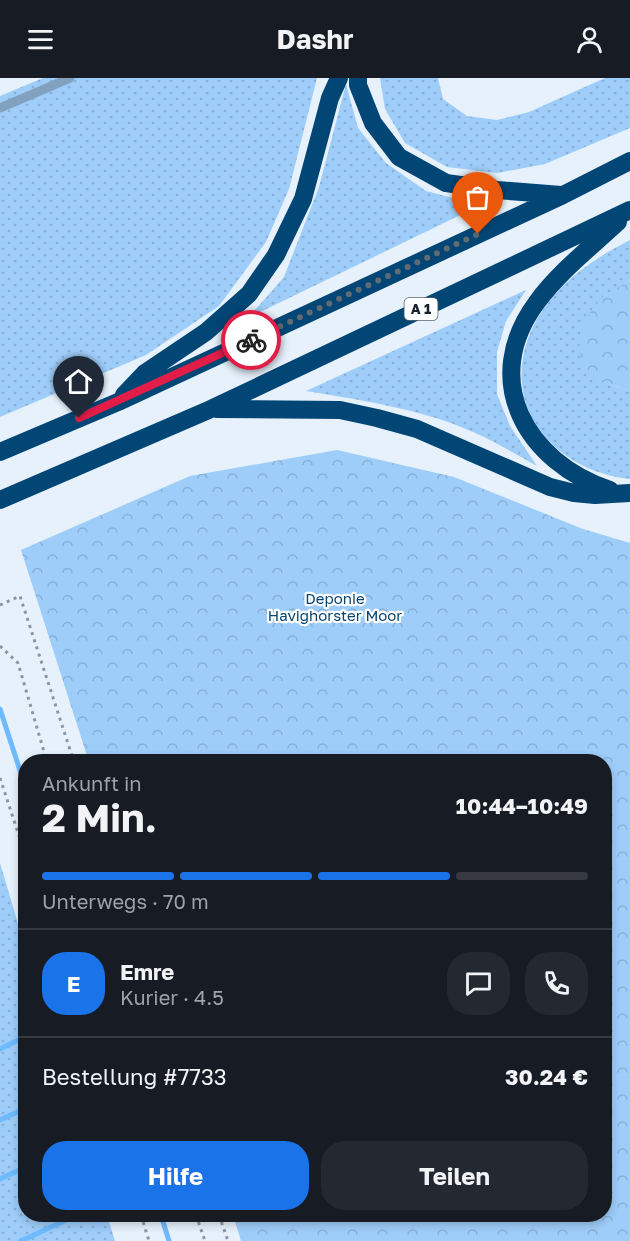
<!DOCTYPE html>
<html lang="de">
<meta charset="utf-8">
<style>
body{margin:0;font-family:"Golos Text",sans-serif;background:#242831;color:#f1f3f6;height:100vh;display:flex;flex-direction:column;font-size:22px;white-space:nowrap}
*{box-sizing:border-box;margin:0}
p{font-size:20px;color:#9ea1a6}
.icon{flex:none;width:33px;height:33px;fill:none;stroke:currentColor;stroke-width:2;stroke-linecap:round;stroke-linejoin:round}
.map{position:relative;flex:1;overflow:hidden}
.details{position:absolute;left:18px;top:676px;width:594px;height:468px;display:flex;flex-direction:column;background:#171b24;border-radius:24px;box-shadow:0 3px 9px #0003}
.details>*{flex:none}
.pin{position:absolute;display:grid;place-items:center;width:51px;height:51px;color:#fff;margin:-62px -26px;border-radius:50% 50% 50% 0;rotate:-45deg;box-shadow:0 0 6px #0007}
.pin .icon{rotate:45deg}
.courier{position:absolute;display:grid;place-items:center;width:60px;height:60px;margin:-30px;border:4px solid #e11d48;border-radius:50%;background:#fff;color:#222;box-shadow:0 2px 8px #0007}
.head em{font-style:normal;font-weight:700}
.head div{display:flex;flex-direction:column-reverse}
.head{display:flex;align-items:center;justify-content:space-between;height:102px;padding:0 24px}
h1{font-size:39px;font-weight:700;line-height:45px}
.bar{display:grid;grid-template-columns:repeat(4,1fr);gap:9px 6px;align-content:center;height:72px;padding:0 24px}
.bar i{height:8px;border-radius:4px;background:#363941}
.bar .on{background:#1a73e8}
.bar p{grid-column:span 4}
.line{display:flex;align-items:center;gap:15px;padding:0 24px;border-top:2px solid #363941}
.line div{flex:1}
.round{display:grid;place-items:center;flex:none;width:63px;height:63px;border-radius:24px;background:#242831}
.action{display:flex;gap:12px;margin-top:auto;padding:12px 24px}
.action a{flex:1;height:69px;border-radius:24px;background:#1a73e8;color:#fff;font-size:24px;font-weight:700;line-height:69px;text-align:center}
.action a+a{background:#242831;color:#f1f3f6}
header{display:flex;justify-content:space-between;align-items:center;height:78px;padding:0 24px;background:#171b24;font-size:27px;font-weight:700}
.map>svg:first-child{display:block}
.grass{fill:url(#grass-dots)}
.forest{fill:url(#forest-crowns)}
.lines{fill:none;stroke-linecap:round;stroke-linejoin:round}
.stream{stroke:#6dbaff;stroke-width:5}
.path{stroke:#8b96a0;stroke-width:3;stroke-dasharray:3 4.5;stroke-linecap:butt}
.lane{stroke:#82a1bf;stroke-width:9}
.highway{stroke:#024676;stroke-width:18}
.done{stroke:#616b74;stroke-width:6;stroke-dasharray:0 10.8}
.route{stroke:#e11d48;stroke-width:8}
.labels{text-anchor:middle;stroke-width:4.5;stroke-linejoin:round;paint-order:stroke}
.shield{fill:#fff;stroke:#5e656b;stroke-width:1.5}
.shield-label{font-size:14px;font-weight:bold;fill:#19232c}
.park-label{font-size:15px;fill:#094470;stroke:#fff}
</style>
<header><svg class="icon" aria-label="menu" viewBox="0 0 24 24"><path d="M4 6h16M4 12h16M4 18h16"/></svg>Dashr<svg class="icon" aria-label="person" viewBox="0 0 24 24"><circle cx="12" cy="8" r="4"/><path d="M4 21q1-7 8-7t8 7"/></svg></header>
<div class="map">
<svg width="630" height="1163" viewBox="0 0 630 1163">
<defs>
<pattern id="grass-dots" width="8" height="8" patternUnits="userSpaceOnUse" patternTransform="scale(1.5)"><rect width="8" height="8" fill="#9ecdf9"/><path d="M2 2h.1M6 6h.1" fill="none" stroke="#88b0d6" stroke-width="1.8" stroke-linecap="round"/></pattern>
<pattern id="forest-crowns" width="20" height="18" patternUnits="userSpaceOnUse" patternTransform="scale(1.5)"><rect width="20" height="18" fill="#9ecdf9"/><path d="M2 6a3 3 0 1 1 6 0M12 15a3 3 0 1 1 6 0" fill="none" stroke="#88b0d6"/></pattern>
</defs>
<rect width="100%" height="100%" fill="#e6f1fb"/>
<path class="grass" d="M43,0H317L289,111L266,164L219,228L146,277L0,339V18Z
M380,0H438L443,21L467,38L497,42L529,34L605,0H630V50L545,86L497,95L447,89L405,65L385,31Z
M346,6L358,50L386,85L426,113L481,127L248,240L284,199L319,109Z
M630,162V202L603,219L580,274C592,300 604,305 630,313V401C600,398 570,385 549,363C505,318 518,254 559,212C579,191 604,175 630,162Z
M526,212L506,243L497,274V316L510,348L537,388C519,378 502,368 484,359C429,332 366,323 306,313Z
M0,785L25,869L26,1137H107L115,1163H0Z"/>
<path class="forest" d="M630,202V313C615,308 599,304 588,292C570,271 584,237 602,220C610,213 621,208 630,202Z
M337,372L454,399L583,451L630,465V1163H241L233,1137H604V684H89L21,472L190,398Z"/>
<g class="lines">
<path class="stream" d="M0,631L26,711
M0,971L18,962
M0,1042L26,1030
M0,1101L26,1089
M161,1137L169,1163
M21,1163L77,1137"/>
<path class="path" d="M0,527L20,518L74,684
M0,568L18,585L47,684
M0,700L26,779
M141,1137L149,1163
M196,1137L205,1163
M219,1137L228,1163"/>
<path class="lane" d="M0,30L70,0"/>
<path class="highway" d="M358,0V7L373,45L399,79L446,105L497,112L561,117
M124,317L145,295L206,254L249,216L276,177L303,121L330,20L339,0
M216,331L340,332L377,340L417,351L550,409L574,415L595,417L630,415
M0,374L118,324L563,117L630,83
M610,412C526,384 479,302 537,224C559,194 591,169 618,144
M0,422L211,331L630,132"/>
</g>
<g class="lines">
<path class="done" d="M251,262L478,156"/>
<path class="route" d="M79,340L251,262"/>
</g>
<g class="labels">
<rect class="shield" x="404.5" y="220" width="33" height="22" rx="4.5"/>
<g class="shield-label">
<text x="421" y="236">A 1</text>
</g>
<g class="park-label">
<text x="335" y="526">Deponie<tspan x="335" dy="17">Havighorster Moor</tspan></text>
</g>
</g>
</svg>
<div class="pin" style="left:478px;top:156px;background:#ea580c"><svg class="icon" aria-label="bag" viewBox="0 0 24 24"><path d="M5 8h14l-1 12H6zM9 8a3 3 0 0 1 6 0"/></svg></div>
<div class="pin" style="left:79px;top:340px;background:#1f2937"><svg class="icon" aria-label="home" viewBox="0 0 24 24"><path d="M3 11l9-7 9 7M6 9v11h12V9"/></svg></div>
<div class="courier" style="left:251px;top:262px"><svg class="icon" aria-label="bike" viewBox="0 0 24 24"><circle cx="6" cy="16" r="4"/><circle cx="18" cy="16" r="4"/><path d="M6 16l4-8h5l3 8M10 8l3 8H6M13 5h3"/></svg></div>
<section class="details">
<div class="head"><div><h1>2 Min.</h1><p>Ankunft in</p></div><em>10:44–10:49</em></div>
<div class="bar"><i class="on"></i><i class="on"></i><i class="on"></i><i></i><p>Unterwegs · 70 m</p></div>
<div class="line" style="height:108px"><b class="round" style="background:#1a73e8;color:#fff">E</b><div><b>Emre</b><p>Kurier · 4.5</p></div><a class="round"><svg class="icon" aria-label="chat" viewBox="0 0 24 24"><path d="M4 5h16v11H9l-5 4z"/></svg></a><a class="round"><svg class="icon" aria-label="phone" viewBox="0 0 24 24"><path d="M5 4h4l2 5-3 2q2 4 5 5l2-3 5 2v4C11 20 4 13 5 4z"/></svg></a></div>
<div class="line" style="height:78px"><div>Bestellung #7733</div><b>30.24 €</b></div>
<div class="action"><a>Hilfe</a><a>Teilen</a></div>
</section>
</div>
